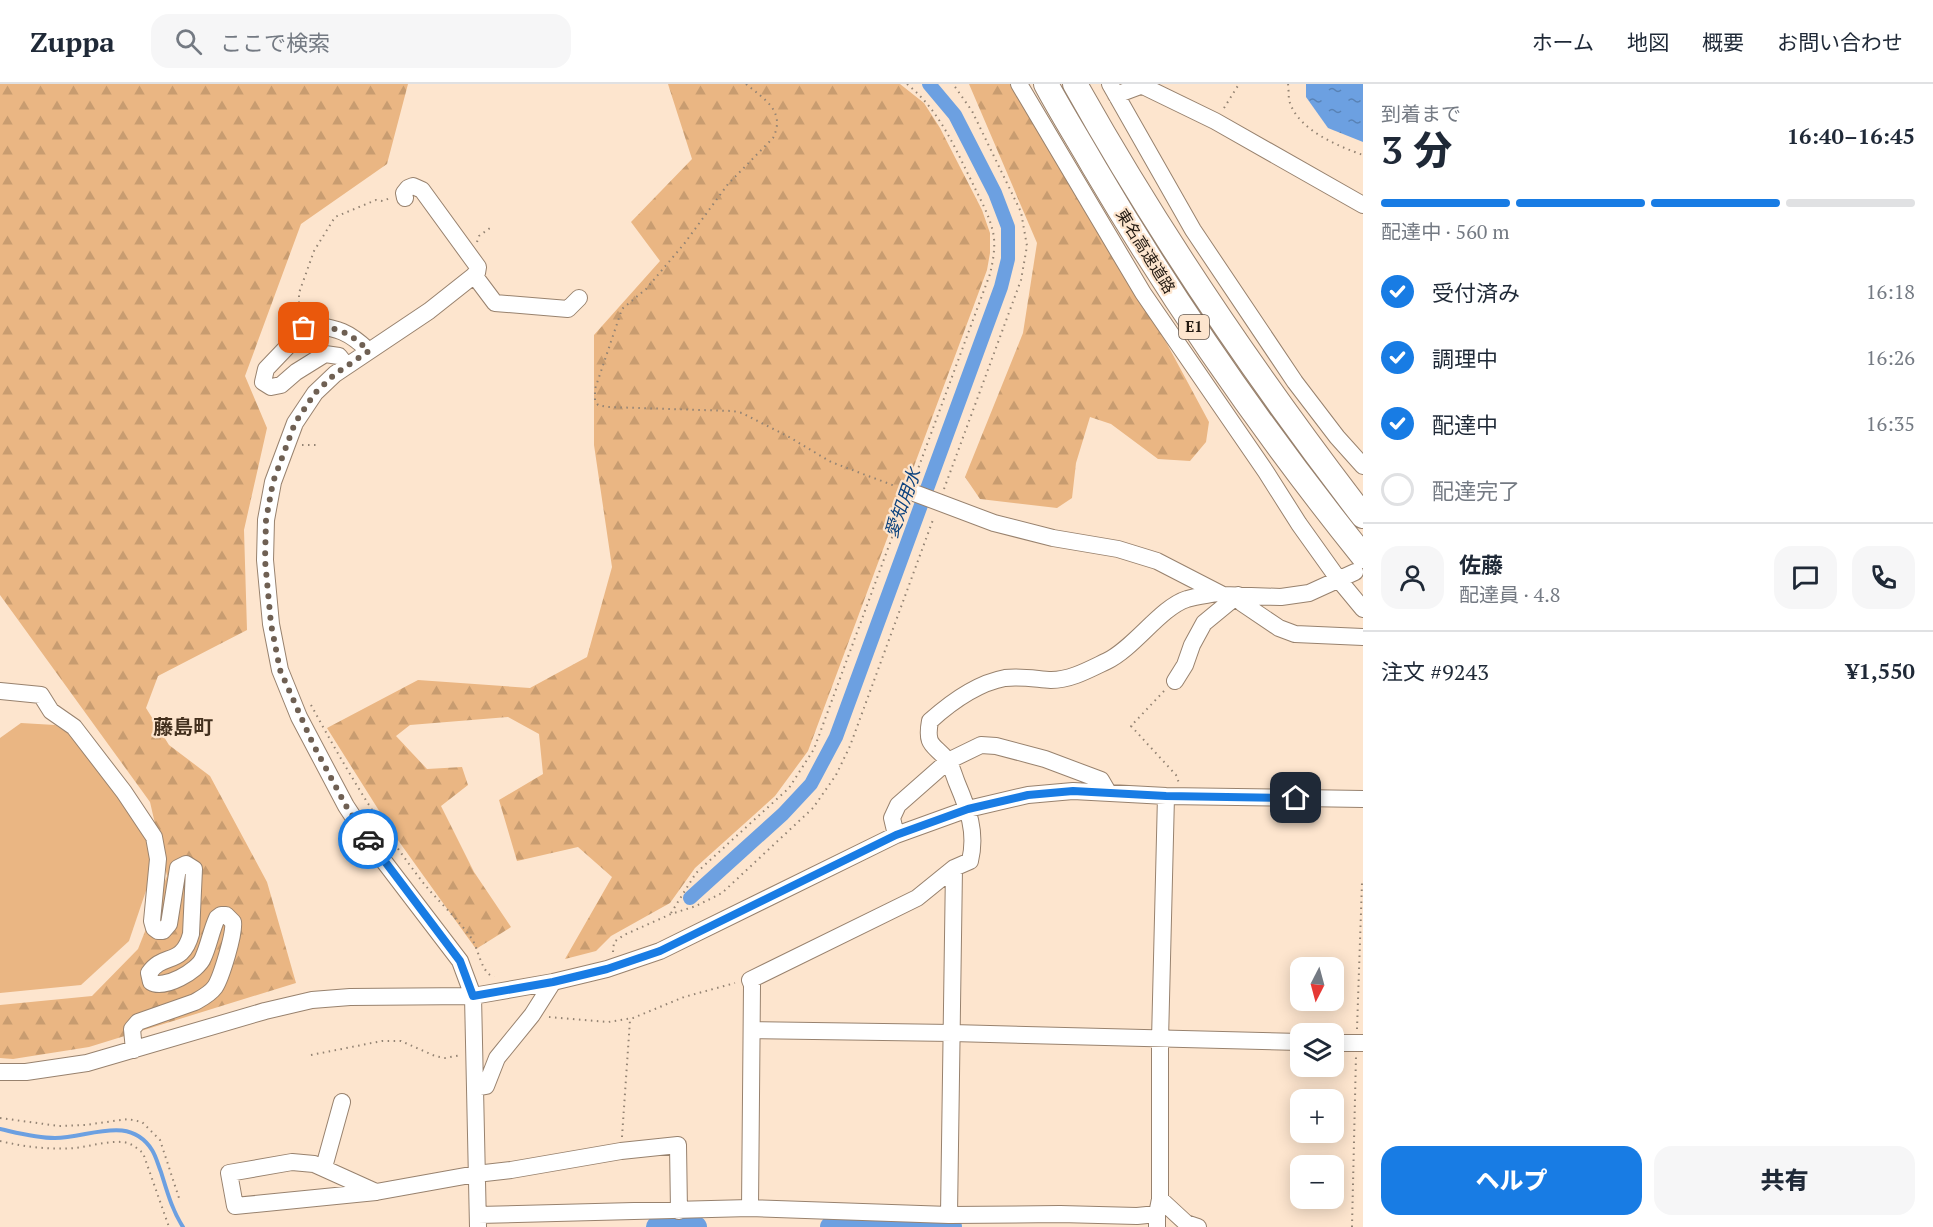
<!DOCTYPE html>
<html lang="ja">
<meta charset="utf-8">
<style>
body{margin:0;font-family:"PT Serif","Noto Sans JP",serif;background:#f6f6f7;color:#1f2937;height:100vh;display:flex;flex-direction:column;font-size:22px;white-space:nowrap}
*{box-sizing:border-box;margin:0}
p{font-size:20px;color:#747a83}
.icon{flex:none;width:33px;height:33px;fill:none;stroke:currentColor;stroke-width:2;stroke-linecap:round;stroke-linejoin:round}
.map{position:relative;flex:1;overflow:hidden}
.panel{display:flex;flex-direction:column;background:#fff;width:570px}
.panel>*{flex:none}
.needle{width:39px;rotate:186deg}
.fabs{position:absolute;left:1290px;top:873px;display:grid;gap:12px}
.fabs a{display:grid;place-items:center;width:54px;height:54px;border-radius:12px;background:#fff;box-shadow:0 3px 15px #0003;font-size:30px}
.pin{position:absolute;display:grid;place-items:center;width:51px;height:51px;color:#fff;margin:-26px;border-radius:12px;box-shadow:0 3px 9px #0006}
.courier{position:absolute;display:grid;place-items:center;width:60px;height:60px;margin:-30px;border:4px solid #187ce4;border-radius:50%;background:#fff;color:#222;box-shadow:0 2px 8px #0007}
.head em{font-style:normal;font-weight:800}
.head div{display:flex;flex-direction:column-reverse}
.head{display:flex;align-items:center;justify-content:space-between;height:102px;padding:0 18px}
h1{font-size:39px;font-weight:800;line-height:45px}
.bar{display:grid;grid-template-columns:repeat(4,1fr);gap:9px 6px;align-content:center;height:72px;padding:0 18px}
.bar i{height:8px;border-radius:4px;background:#e0e1e3}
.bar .selected{background:#187ce4}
.bar p{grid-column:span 4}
.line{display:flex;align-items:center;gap:15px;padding:0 18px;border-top:2px solid #e0e1e3}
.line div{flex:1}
.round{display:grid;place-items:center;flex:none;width:63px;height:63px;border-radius:18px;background:#f6f6f7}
ol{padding:0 18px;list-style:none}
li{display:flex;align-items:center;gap:18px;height:66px}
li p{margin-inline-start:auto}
li .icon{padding:6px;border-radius:50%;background:#187ce4;color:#fff;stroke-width:4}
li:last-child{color:#747a83}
li i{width:33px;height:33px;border:3px solid #e0e1e3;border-radius:50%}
.action{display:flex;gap:12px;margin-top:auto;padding:12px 18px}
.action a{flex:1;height:69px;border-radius:18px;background:#187ce4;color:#fff;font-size:24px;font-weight:800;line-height:69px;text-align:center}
.action a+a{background:#f6f6f7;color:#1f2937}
header{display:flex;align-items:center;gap:36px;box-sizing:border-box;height:84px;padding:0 30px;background:#fff;border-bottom:2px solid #e0e1e3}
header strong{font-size:28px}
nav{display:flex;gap:33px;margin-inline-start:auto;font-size:21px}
.search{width:420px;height:54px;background:#f6f6f7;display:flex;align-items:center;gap:15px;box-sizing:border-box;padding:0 21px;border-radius:18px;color:#747a83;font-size:22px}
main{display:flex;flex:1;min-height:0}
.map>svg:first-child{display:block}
.forest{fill:url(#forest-firs)}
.pitch{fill:#eab683}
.water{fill:url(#water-ripples)}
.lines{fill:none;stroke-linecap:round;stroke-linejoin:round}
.stream{stroke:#6ca0e1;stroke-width:4}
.canal{stroke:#6ca0e1;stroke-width:14}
.river{stroke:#6ca0e1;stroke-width:22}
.minor-casing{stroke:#98826e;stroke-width:18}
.highway-casing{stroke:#98826e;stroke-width:26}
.path{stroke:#938373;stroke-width:2;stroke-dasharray:1.5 4.5;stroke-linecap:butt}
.minor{stroke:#fff;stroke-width:16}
.highway{stroke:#fff;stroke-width:24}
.done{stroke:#6f6053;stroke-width:6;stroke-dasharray:0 10.8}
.route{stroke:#187ce4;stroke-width:8}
.labels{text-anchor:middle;stroke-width:4.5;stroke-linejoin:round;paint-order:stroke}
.shield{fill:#fde5ce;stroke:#64564a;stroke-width:1.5}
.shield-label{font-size:15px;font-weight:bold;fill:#221911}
.street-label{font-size:16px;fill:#221911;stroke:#fde5ce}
.water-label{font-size:18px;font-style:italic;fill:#0d437e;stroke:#fde5ce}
.quarter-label{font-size:20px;font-weight:bold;fill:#43301e;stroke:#fde5ce}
</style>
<header>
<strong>Zuppa</strong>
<div class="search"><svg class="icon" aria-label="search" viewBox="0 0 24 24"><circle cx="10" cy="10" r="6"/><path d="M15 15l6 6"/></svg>ここで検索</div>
<nav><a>ホーム</a><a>地図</a><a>概要</a><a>お問い合わせ</a></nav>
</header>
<main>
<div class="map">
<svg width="1363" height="1143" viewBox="0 0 1363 1143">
<defs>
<pattern id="forest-firs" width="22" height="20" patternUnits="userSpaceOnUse" patternTransform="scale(1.5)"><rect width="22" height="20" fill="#eab683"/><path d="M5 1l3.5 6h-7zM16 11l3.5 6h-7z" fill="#c89c70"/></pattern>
<pattern id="water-ripples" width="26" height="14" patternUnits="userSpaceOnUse" patternTransform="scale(1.5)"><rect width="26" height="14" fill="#6ca0e1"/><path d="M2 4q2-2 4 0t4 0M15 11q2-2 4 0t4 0" fill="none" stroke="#5882b5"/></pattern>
</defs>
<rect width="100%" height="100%" fill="#fde5ce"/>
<path class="forest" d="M0,0H408L387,80L301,140L245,292L267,344L244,446L247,546L158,592L146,624L169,661L210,692L267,798L296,899L89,963L13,975L0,974V921L92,912L138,865L167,792L150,718L0,511Z
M668,0H900L924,19L940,44L982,126L990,149V169L987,186L808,667L775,712L695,784L670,819L611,852L596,867L565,875L612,793L578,763L517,777L499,716L543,690L539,650L508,633L410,641L396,652L427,685L462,683L468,701L441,722L474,788L511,843L476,865L395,752L327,644L418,596L530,604L587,573L612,483L594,361V251L660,177L631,138L692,75Z
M969,0H1011L1166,258L1209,338L1206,358L1190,377L1158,375L1111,340L1090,333L1076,379L1072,414L1057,424L980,415L965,393L1023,249L1037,159Z"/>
<path class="pitch" d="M21,639L55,641L79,656L142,727L152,789L129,857L81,901L0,909V654Z"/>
<path class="water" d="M1306,0H1363V58L1328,44L1306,13Z"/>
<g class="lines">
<path class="stream" d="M0,1045C18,1049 36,1054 55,1054C89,1054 129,1030 152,1066C156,1072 158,1081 161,1088C167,1107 172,1126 183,1143"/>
<path class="canal" d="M690,814L783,730L811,700L836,653L1001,203L1008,175V143L995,109L955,31L929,0"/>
<path class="river" d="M657,1143L682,1140L696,1143
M831,1143H951"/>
<g class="minor-casing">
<path id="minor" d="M1019,0L1143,209L1266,388L1299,440L1339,496L1363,525
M1110,0L1193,146L1295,298L1337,353L1363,382
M1116,11L1140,2L1145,3L1215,37L1363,121
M405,114L404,109L408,104L413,102L422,106L478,183L477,189L429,227L335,290L315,309L295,339L273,398L266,436L265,476L271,540L280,586L299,633L346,722L373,763L460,877L473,912L478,1143
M474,191L495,219L568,225L579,214
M347,282L339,272L325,270L296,288L281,301L271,303L263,298L266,285L309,240C338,245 347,246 369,267
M909,407L994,439L1053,454L1118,465L1157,477L1223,511L1281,513L1309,509L1355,488
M1175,597L1185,581L1192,561L1204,539L1238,511L1242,519L1279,544L1295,550L1363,553
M0,607L41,611L51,627L74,643L124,708L154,753L158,775L152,837L154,844L158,847H163L169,840L178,784L186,780L194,785L191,850C182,883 163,868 149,889L151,898C164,906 198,887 203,874C209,861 211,847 217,834L221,831H226L233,838C235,849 221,894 215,903C210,910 202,914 195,918L138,938L132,945L134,966
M896,751L892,734L898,721L948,677L981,661L996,662L1045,675L1101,696L1108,708
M752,946L952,949L1300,958
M1334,959H1363
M0,988H26L87,979L265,927L312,916L350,913L473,912L553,898L607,885L660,867L896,751L968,725L1028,711L1073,707L1166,712L1363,715
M475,1004L486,1002L497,974L532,931L553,898
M324,1083L342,1018
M376,1108L314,1080L292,1078L229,1089L235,1122L376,1108L476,1090L511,1086L621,1067L678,1061L679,1127
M1160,1115L1186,1139L1198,1143
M750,1124L752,901L750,896L917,814L954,784L970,777C977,748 968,725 957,699C954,692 952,683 948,677C935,660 925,664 930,637C950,619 978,599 1005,594C1020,592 1036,595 1051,596C1071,596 1090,585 1107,577C1134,564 1161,523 1187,515C1196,512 1208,511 1218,509
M478,1131L750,1124L949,1131L1060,1130L1137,1132L1157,1130
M949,1131L954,784
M1157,1143V1130L1160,1115V956L1166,712"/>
</g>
<g class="highway-casing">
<path id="highway" d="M1046,0C1061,28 1078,55 1094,83C1174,219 1264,349 1363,472
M1075,0C1160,152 1257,294 1363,432"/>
</g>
<path class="path" d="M746,0C765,16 786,27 773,54L728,100L684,160L646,205L622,225L595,305V316L598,321L607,323L733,327L742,329L789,353L831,378L895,402
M907,0C939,26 953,60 971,96C979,113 989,130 993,148C996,162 993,177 990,190L915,393
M1288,0C1289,6 1288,14 1290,19C1300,47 1338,62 1363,71
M1224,24L1239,0
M477,158L479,152L490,144
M299,231V209L314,167L335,133L376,116L383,117L390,114
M302,361H316
M944,405L1021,196L1027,162L1021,128L972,27L953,0
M1164,607L1131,642L1176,691L1179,699
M311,621C343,680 377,738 418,792C434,814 456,832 472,855C479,866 481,889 494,893
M671,829L696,789L789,704L814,665L904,421
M613,868L614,858L624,851L671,830L696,822L722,809L813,724L836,691L850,662L934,433
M549,933L608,938L633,934L684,913L735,899
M1357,945L1362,799
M311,971L382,957H401L435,972L445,974L462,971
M0,1034L59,1042L85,1041L128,1035L142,1038L160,1056L179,1114
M622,1053L630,936
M0,1057C25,1063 50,1066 75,1064C91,1062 107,1057 123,1058C131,1059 137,1064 143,1069L169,1143
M1352,1143L1356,972"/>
<use href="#minor" class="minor"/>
<use href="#highway" class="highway"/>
</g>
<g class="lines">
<path class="done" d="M304,244L309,240C338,245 347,246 369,267L335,290L315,309L295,339L273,398L266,436L265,476L271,540L280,586L313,660L346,722L368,755"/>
<path class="route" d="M368,755L460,877L473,912L553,898L607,885L660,867L896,751L968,725L1028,711L1073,707L1166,712L1296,714"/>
</g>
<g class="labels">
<rect class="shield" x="1179" y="231" width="30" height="24" rx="4.5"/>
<g class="shield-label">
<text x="1194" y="248">E1</text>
</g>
<g class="street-label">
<text transform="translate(1146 167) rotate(58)" y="6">東名高速道路</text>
</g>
<g class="water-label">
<text transform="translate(903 419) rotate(-70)" y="6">愛知用水</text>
</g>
<g class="quarter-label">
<text x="183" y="650">藤島町</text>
</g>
</g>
</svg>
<div class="fabs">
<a><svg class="needle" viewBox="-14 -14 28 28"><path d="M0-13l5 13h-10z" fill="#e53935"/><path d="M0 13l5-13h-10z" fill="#747a83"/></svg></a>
<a><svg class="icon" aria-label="layers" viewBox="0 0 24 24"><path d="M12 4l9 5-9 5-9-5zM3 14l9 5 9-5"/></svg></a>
<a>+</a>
<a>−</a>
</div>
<div class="pin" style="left:304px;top:244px;background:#ea580c"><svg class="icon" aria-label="bag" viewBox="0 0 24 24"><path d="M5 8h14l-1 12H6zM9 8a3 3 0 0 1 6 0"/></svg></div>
<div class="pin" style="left:1296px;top:714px;background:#1f2937"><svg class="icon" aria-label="home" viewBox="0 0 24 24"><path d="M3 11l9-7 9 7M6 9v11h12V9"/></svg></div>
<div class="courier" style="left:368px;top:755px"><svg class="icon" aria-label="car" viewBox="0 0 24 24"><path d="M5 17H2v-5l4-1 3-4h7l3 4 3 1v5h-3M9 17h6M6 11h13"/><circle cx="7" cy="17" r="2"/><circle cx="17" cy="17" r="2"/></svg></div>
</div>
<section class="panel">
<div class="head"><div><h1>3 分</h1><p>到着まで</p></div><em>16:40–16:45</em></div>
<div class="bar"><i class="selected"></i><i class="selected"></i><i class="selected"></i><i></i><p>配達中 · 560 m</p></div>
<ol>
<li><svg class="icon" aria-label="check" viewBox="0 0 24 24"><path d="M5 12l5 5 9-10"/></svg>受付済み<p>16:18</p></li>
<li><svg class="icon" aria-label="check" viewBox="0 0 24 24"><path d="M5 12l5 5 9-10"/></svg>調理中<p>16:26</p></li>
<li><svg class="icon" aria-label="check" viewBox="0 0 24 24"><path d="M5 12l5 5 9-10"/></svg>配達中<p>16:35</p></li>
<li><i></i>配達完了</li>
</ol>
<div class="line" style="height:108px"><a class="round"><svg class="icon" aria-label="person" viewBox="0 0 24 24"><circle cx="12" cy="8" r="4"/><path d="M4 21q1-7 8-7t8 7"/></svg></a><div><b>佐藤</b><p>配達員 · 4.8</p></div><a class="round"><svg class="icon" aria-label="chat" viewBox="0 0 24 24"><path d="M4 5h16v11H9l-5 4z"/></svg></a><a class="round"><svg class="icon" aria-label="phone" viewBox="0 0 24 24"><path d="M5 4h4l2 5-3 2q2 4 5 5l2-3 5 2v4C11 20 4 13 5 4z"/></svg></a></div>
<div class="line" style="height:78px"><div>注文 #9243</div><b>¥1,550</b></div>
<div class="action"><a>ヘルプ</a><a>共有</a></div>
</section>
</main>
